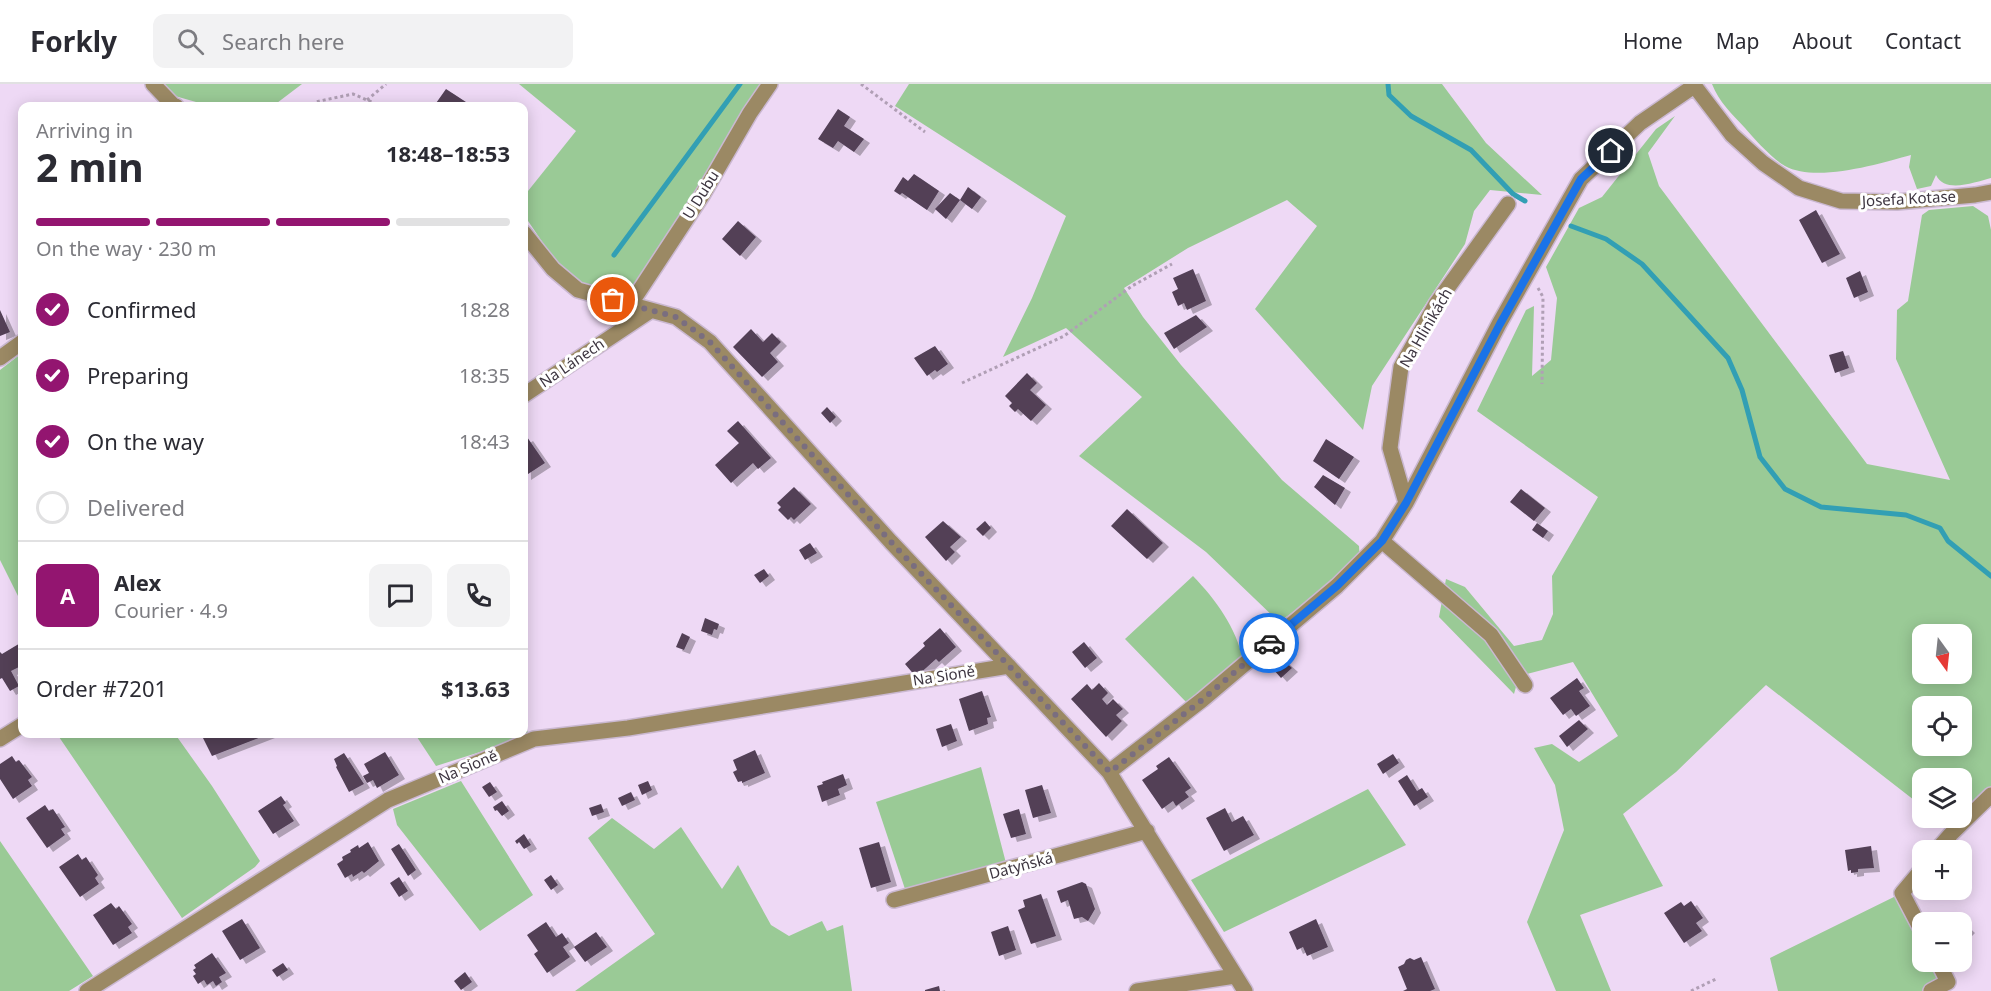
<!DOCTYPE html>
<meta charset="utf-8">
<style>
body{margin:0;font-family:"Noto Sans",sans-serif;background:#f2f2f3;color:#2b2b33;height:100vh;display:flex;flex-direction:column;font-size:22px;white-space:nowrap}
*{box-sizing:border-box;margin:0}
p{font-size:20px;color:#7c7c81}
.icon{flex:none;width:33px;height:33px;fill:none;stroke:currentColor;stroke-width:2;stroke-linecap:round;stroke-linejoin:round}
.map{position:relative;flex:1;overflow:hidden}
.sheet{position:absolute;left:18px;top:18px;width:510px;height:636px;display:flex;flex-direction:column;background:#fff;border-radius:12px;box-shadow:0 3px 15px #0003}
.sheet>*{flex:none}
.needle{width:39px;rotate:165deg}
.tools{position:absolute;left:1912px;top:540px;display:grid;gap:12px}
.tools a{display:grid;place-items:center;width:60px;height:60px;border-radius:12px;background:#fff;box-shadow:0 3px 15px #0003;font-size:30px}
.pin{position:absolute;display:grid;place-items:center;width:51px;height:51px;color:#fff;margin:-26px;border:3px solid #fff;border-radius:50%;box-shadow:0 2px 6px #0007}
.courier{position:absolute;display:grid;place-items:center;width:60px;height:60px;margin:-30px;border:4px solid #1a73e8;border-radius:50%;background:#fff;color:#222;box-shadow:0 2px 8px #0007}
.headline em{font-style:normal;font-weight:700}
.headline div{display:flex;flex-direction:column-reverse}
.headline{display:flex;align-items:center;justify-content:space-between;height:102px;padding:0 18px}
h1{font-size:39px;font-weight:700;line-height:45px}
.bar{display:grid;grid-template-columns:repeat(4,1fr);gap:9px 6px;align-content:center;height:72px;padding:0 18px}
.bar i{height:8px;border-radius:4px;background:#e1e1e2}
.bar .active{background:#931570}
.bar p{grid-column:span 4}
.line{display:flex;align-items:center;gap:15px;padding:0 18px;border-top:2px solid #e1e1e2}
.line div{flex:1}
.round{display:grid;place-items:center;flex:none;width:63px;height:63px;border-radius:12px;background:#f2f2f3}
ol{padding:0 18px;list-style:none}
li{display:flex;align-items:center;gap:18px;height:66px}
li p{margin-inline-start:auto}
li .icon{padding:6px;border-radius:50%;background:#931570;color:#fff;stroke-width:4}
li:last-child{color:#7c7c81}
li i{width:33px;height:33px;border:3px solid #e1e1e2;border-radius:50%}
header{display:flex;align-items:center;gap:36px;box-sizing:border-box;height:84px;padding:0 30px;background:#fff;border-bottom:2px solid #e1e1e2}
header strong{font-size:28px}
nav{display:flex;gap:33px;margin-inline-start:auto;font-size:21px}
.search{width:420px;height:54px;background:#f2f2f3;display:flex;align-items:center;gap:15px;box-sizing:border-box;padding:0 21px;border-radius:12px;color:#7c7c81;font-size:22px}
.map>svg:first-child{display:block}
.green{fill:#9aca96;fill-rule:evenodd}
.lines{fill:none;stroke-linecap:round;stroke-linejoin:round}
.stream{stroke:#329fb4;stroke-width:5}
.building{fill:#524057;filter:url(#shadow)}
.minor-casing{stroke:#cab8d1;stroke-width:18}
.path{stroke:#b09fb5;stroke-width:3;stroke-dasharray:3 3;stroke-linecap:butt}
.minor{stroke:#9b8964;stroke-width:15}
.done{stroke:#7a6e7f;stroke-width:6;stroke-dasharray:0 10.8}
.route{stroke:#1a73e8;stroke-width:8}
.labels{text-anchor:middle;stroke-width:6;stroke-linejoin:round;paint-order:stroke}
.street-label{font-size:15px;fill:#3c343f;stroke:#fff}
</style>
<header>
<strong>Forkly</strong>
<div class="search"><svg class="icon" aria-label="search" viewBox="0 0 24 24"><circle cx="10" cy="10" r="6"/><path d="M15 15l6 6"/></svg>Search here</div>
<nav><a>Home</a><a>Map</a><a>About</a><a>Contact</a></nav>
</header>
<div class="map">
<svg width="1991" height="907" viewBox="0 0 1991 907">
<defs>
<filter id="shadow"><feDropShadow dx="6" dy="4" stdDeviation="0" flood-color="#0004"/></filter>
</defs>
<rect width="100%" height="100%" fill="#eed9f5"/>
<path class="green" d="M162,0H302L273,22H210L175,12Z
M519,0H770L630,221L564,190L524,131V112L576,47Z
M909,0H1442L1486,59L1542,111L1490,106L1474,127L1465,160L1372,302L1363,346L1255,225L1317,142L1287,116L1188,164L1124,204L1143,233L1181,281L1282,396L1359,462L1360,480L1279,538L1206,468L1079,372L1142,313L1066,244L1003,273L1032,214L1066,132L895,22Z
M1712,0H1991V94C1975,98 1945,110 1936,91L1931,102L1917,105L1909,83L1911,71C1878,80 1816,99 1785,82C1774,76 1753,54 1745,44C1732,30 1719,18 1712,0Z
M1675,32L1648,69L1659,102L1867,380L1950,396L1896,275L1897,226L1908,217L1922,131L1929,126L1973,122L1988,132L1991,146V703L1962,733V694H1923V723L1766,601L1676,688L1623,730L1663,802L1580,831L1611,907H1556L1527,838L1564,746L1555,701L1534,664L1552,660L1579,678L1618,652L1573,578L1519,592L1514,610L1439,533L1446,495L1465,503L1514,562L1542,556L1553,530L1552,492L1598,413L1477,327L1526,226L1534,222L1532,292L1551,276L1557,214L1546,183L1579,124L1602,113L1656,45ZM1923,550H1962V590H1923ZM1923,622H1962V662H1923Z
M22,269V520L0,476V286Z
M1193,492C1216,516 1236,543 1243,576L1188,620L1125,555Z
M524,641L530,652L436,682L415,650H524Z
M57,650H175L212,702L260,777L255,783L182,834Z
M981,683L1006,779L906,808L876,718Z
M461,697L533,811L480,847L397,741L393,725Z
M1368,705L1406,761L1224,848L1191,796Z
M612,734L654,765L681,743L722,805L738,781L771,841L789,852L822,837L827,847L843,841L852,907H575L655,850L588,754Z
M0,757L93,892L69,907H0Z
M1902,809L1923,849V878H1938L1948,898L1929,907H1778L1770,874Z"/>
<g class="lines">
<path class="stream" d="M1388,0L1389,11L1411,32L1471,66L1513,110L1525,117
M1571,142L1606,155L1642,180L1728,274L1742,306L1760,373L1785,405L1821,423L1906,431L1940,444L1948,457L1991,492
M614,171L740,0"/>
</g>
<path class="building" d="M446,5L472,22H434Z
M838,25L850,33L844,42L864,55L854,68L838,57L833,64L818,55Z
M914,90L939,107L927,126L902,109L900,111L894,107L903,93L908,97Z
M968,103L981,113L972,125L960,116Z
M950,109L960,116L946,135L935,125Z
M1816,126L1840,170L1822,179L1799,136Z
M738,137L756,153L740,172L722,155Z
M1193,185L1206,217L1187,226L1184,219L1178,222L1172,208L1178,205L1173,194Z
M1860,187L1868,208L1854,214L1846,194Z
M0,226L10,248L0,252Z
M1196,231L1207,243L1174,265L1164,249Z
M751,245L763,258L772,249L781,258L770,269L778,278L762,293L733,263Z
M935,262L948,280L937,288L935,286L927,292L914,274Z
M1843,267L1849,284L1835,289L1829,271Z
M1027,289L1037,299L1030,306L1046,321L1031,337L1018,325L1015,328L1009,322L1012,319L1005,312Z
M827,323L836,333L830,339L821,329Z
M738,337L771,374L758,385L753,379L731,399L715,381L739,359L727,347Z
M527,353L545,379L525,392L524,355Z
M1326,355L1354,373L1339,395L1313,377Z
M1323,391L1345,404L1335,421L1314,403Z
M794,403L811,420L794,436L791,433L788,436L778,426L781,423L777,419Z
M1521,405L1545,424L1534,437L1510,418Z
M1127,425L1163,459L1147,475L1111,442Z
M943,437L961,453L950,463L955,468L946,477L925,453Z
M985,437L991,444L983,452L976,445Z
M1537,439L1548,447L1543,454L1532,446Z
M810,459L817,469L805,476L799,466Z
M764,485L769,492L760,499L754,491Z
M705,534L719,540L717,546L714,545L712,551L701,547Z
M940,544L956,563L939,578L936,575L916,593L905,580L925,562L923,559Z
M682,549L690,553L684,566L676,563Z
M22,558V584L21,582L11,587L19,602L10,607L2,594L0,595V568L2,570Z
M1084,558L1097,574L1085,584L1072,568Z
M1283,576L1292,584L1281,594L1273,585Z
M1577,594L1584,604L1579,607L1590,622L1576,632L1571,625L1563,631L1550,614Z
M1099,599L1108,609L1102,615L1107,621L1113,615L1123,625L1116,631L1122,637L1106,653L1071,615L1087,600L1092,606Z
M982,607L991,633L987,634L988,640L969,647L959,615Z
M1579,636L1588,645L1567,663L1559,652Z
M951,640L957,657L942,663L936,645Z
M201,650H269L212,672Z
M755,666L765,689L742,699V697L738,698L733,688L737,686L733,676Z
M385,668L399,691L377,704L373,696L367,699L363,692L369,689L364,680Z
M344,669L364,700L349,708L336,683L337,682L334,675Z
M1393,670L1399,679L1383,690L1377,680Z
M12,672L16,678L19,676L32,693L28,696L32,702L13,715L0,695V680Z
M1169,673L1191,704L1185,708L1189,713L1176,722L1173,717L1162,725L1142,696L1158,685L1156,682Z
M843,690L847,701L838,705L840,711L822,718L817,702L823,700L822,698Z
M1407,691L1417,707L1422,704L1428,713L1414,722L1398,697Z
M648,697L652,706L642,711L638,701Z
M490,698L497,708L489,713L482,703Z
M1042,701L1051,729L1033,734L1025,706Z
M631,708L635,716L622,722L618,714Z
M281,712L286,719L283,721L294,737L273,750L258,727Z
M502,717L509,727L502,732L497,726L495,727L493,723Z
M601,720L604,728L592,732L589,724Z
M45,721L49,727L53,725L65,743L61,745L65,751L47,764L26,734Z
M1225,724L1232,738L1243,732L1254,751L1224,767L1206,734Z
M1019,725L1026,750L1011,754L1003,730Z
M524,750L531,761L524,765L519,758L517,760L515,757Z
M368,758L379,777L364,789L362,787L353,793L352,790L345,794L337,780L343,776L342,773L351,768L350,766L358,761L359,764Z
M879,758L891,798L871,804L859,764Z
M399,760L416,786L408,792L391,765Z
M1871,762L1874,784L1858,785V788L1851,789V786L1848,787L1845,766Z
M78,770L82,776L86,773L98,791L95,794L99,800L80,813L59,783Z
M551,791L558,801L551,806L544,796Z
M399,793L408,807L399,813L390,799Z
M1082,798L1086,800L1095,825L1088,837L1082,833L1074,835L1068,816L1061,819L1057,807Z
M1041,810L1056,852L1031,860L1018,826L1025,823L1023,816Z
M1691,817L1703,834L1696,839L1702,847L1684,859L1664,829L1681,818L1684,822Z
M111,819L116,825L119,822L132,840L128,843L132,849L113,861L93,831Z
M1957,834L1969,845L1962,852V838H1953Z
M242,835L260,864L240,876L222,847Z
M1316,835L1328,863L1307,872L1303,863L1297,866L1289,848Z
M546,838L556,853L562,849L569,859L563,863L570,873L547,889L534,870L538,867L527,851Z
M1008,842L1016,866L999,872L991,848Z
M596,848L607,863L585,878L574,863Z
M212,869L226,889L219,893L222,898L216,902L213,897L207,901L204,896L198,900L193,892L196,890L193,886L196,884L194,881Z
M1421,873L1435,905L1430,907H1403L1407,905L1398,883L1404,880L1406,876L1410,874L1414,876Z
M283,879L288,886L277,893L272,886Z
M465,888L472,898L461,906L454,897Z
M939,902L940,907H925V906Z"/>
<g class="lines">
<g class="minor-casing">
<path id="minor" d="M153,0L173,21L176,22
M1693,0L1732,51L1763,79L1799,104L1841,117L1897,118L1975,111L1991,108
M524,149L553,185L578,206L676,233L710,258L891,458L1109,688L1245,907
M630,221L703,110L750,29L770,0
M0,274L22,258
M524,311L650,227
M1406,419L1390,364L1401,283L1436,220L1508,120
M1382,457L1491,551L1525,601
M0,655L22,641
M1109,688L1202,616L1337,502L1382,457L1406,419L1499,240L1581,95L1640,39L1694,2
M1937,766L1951,750L1991,711
M1923,784L1902,809L1923,849
M894,816L1147,747
M87,907L388,716L534,655L628,644L1009,582
M1137,907L1235,892
M1931,907L1948,898L1938,878"/>
</g>
<path class="path" d="M861,0L925,48
M367,16L386,0
M314,22L315,18L353,10L374,19L375,22
M1538,204L1543,213L1542,300
M962,299L1064,252L1132,202L1172,180
M1691,907L1718,894"/>
<use href="#minor" class="minor"/>
</g>
<g class="lines">
<path class="done" d="M613,216L676,233L710,258L891,458L1110,688L1202,616L1269,559"/>
<path class="route" d="M1269,559L1337,502L1382,457L1406,419L1500,240L1581,95L1611,67"/>
</g>
<g class="labels">
<g class="street-label">
<text transform="translate(701 111) rotate(-58)" y="5">U Dubu</text>
<text transform="translate(1909 115) rotate(-3)" y="5">Josefa Kotase</text>
<text transform="translate(1426 244) rotate(-60)" y="5">Na Hlinikách</text>
<text transform="translate(572 279) rotate(-34)" y="5">Na Lánech</text>
<text transform="translate(944 592) rotate(-9)" y="5">Na Sioně</text>
<text transform="translate(468 683) rotate(-23)" y="5">Na Sioně</text>
<text transform="translate(1021 782) rotate(-15)" y="5">Datyňská</text>
</g>
</g>
</svg>
<div class="tools">
<a><svg class="needle" viewBox="-14 -14 28 28"><path d="M0-13l5 13h-10z" fill="#e53935"/><path d="M0 13l5-13h-10z" fill="#7c7c81"/></svg></a>
<a><svg class="icon" aria-label="locate" viewBox="0 0 24 24"><circle cx="12" cy="12" r="6"/><path d="M12 2v4M12 18v4M2 12h4M18 12h4"/></svg></a>
<a><svg class="icon" aria-label="layers" viewBox="0 0 24 24"><path d="M12 4l9 5-9 5-9-5zM3 14l9 5 9-5"/></svg></a>
<a>+</a>
<a>−</a>
</div>
<div class="pin" style="left:613px;top:216px;background:#ea580c"><svg class="icon" aria-label="bag" viewBox="0 0 24 24"><path d="M5 8h14l-1 12H6zM9 8a3 3 0 0 1 6 0"/></svg></div>
<div class="pin" style="left:1611px;top:67px;background:#1f2937"><svg class="icon" aria-label="home" viewBox="0 0 24 24"><path d="M3 11l9-7 9 7M6 9v11h12V9"/></svg></div>
<div class="courier" style="left:1269px;top:559px"><svg class="icon" aria-label="car" viewBox="0 0 24 24"><path d="M5 17H2v-5l4-1 3-4h7l3 4 3 1v5h-3M9 17h6M6 11h13"/><circle cx="7" cy="17" r="2"/><circle cx="17" cy="17" r="2"/></svg></div>
<section class="sheet">
<div class="headline"><div><h1>2 min</h1><p>Arriving in</p></div><em>18:48–18:53</em></div>
<div class="bar"><i class="active"></i><i class="active"></i><i class="active"></i><i></i><p>On the way · 230 m</p></div>
<ol>
<li><svg class="icon" aria-label="check" viewBox="0 0 24 24"><path d="M5 12l5 5 9-10"/></svg>Confirmed<p>18:28</p></li>
<li><svg class="icon" aria-label="check" viewBox="0 0 24 24"><path d="M5 12l5 5 9-10"/></svg>Preparing<p>18:35</p></li>
<li><svg class="icon" aria-label="check" viewBox="0 0 24 24"><path d="M5 12l5 5 9-10"/></svg>On the way<p>18:43</p></li>
<li><i></i>Delivered</li>
</ol>
<div class="line" style="height:108px"><b class="round" style="background:#931570;color:#fff">A</b><div><b>Alex</b><p>Courier · 4.9</p></div><a class="round"><svg class="icon" aria-label="chat" viewBox="0 0 24 24"><path d="M4 5h16v11H9l-5 4z"/></svg></a><a class="round"><svg class="icon" aria-label="phone" viewBox="0 0 24 24"><path d="M5 4h4l2 5-3 2q2 4 5 5l2-3 5 2v4C11 20 4 13 5 4z"/></svg></a></div>
<div class="line" style="height:78px"><div>Order #7201</div><b>$13.63</b></div>
</section>
</div>
